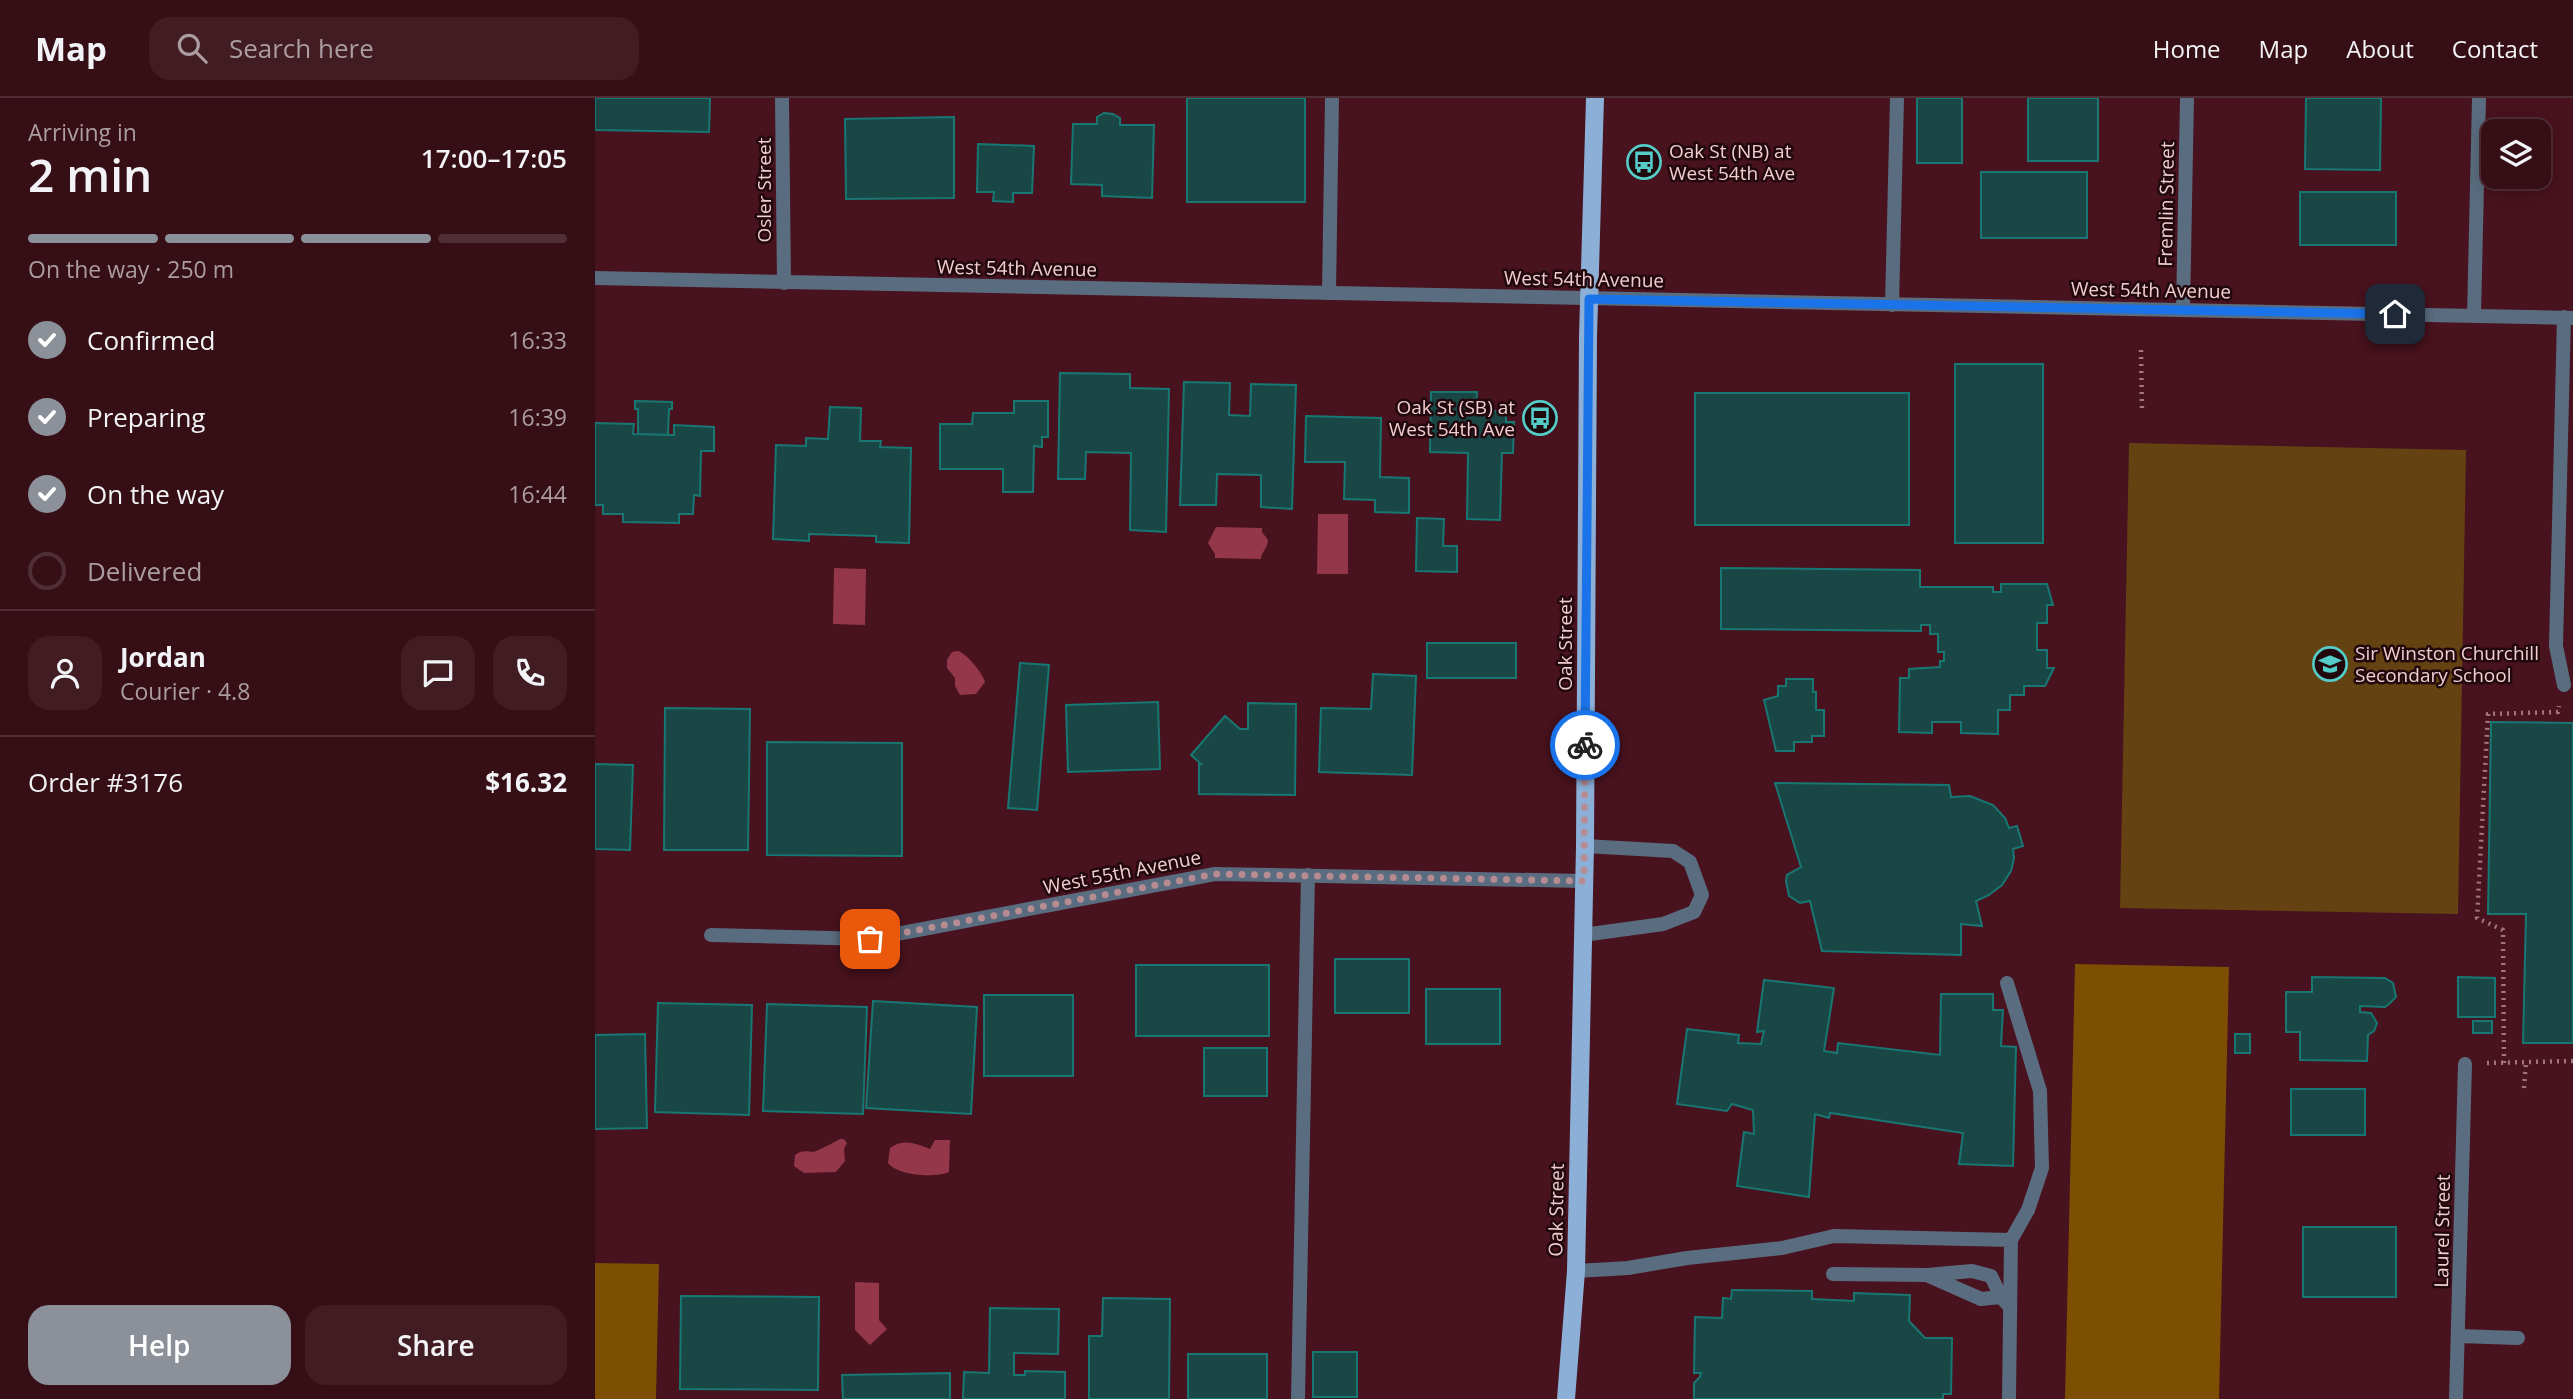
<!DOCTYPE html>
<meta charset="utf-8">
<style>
body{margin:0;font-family:"Open Sans",sans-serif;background:#411c23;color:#f1f3f6;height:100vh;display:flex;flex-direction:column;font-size:26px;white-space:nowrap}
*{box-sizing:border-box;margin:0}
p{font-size:23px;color:#aa9ca1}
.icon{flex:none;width:38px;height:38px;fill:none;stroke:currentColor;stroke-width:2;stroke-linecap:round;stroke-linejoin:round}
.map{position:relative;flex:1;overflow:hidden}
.sheet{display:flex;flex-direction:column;background:#360e16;width:595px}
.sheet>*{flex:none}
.tools{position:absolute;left:1886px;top:21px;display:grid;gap:14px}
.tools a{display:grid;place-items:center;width:70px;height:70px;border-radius:14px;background:#360e16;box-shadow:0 4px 18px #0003,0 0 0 2px #502e35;font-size:35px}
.pin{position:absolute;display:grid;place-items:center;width:60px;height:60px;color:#fff;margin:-30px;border-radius:14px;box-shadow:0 4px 10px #0006}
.courier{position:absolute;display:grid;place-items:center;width:70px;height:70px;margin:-35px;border:5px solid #1a73e8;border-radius:50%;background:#fff;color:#222;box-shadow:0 2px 9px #0007}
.head em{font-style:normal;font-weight:600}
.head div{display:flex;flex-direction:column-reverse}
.head{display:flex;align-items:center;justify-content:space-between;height:119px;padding:0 28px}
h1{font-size:46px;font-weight:600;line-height:52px}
.bar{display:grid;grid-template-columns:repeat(4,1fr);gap:10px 7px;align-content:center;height:84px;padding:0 28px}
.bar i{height:9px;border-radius:5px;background:#502e35}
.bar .current{background:#8c9099}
.bar p{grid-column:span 4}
.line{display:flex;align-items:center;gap:18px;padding:0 28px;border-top:2px solid #502e35}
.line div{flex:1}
.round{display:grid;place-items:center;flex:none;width:74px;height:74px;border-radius:21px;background:#411c23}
ol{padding:0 28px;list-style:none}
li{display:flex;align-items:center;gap:21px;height:77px}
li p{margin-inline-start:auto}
li .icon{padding:7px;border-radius:50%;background:#8c9099;color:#fff;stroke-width:4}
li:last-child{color:#aa9ca1}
li i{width:38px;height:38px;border:4px solid #502e35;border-radius:50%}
.action{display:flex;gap:14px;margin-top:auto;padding:14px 28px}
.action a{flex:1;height:80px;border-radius:21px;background:#8c9099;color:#fff;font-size:28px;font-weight:600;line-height:80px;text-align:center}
.action a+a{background:#411c23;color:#f1f3f6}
header{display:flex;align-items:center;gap:42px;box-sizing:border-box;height:98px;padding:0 35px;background:#360e16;border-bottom:2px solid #502e35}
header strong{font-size:33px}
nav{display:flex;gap:38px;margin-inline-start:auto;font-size:24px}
.search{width:490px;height:63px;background:#411c23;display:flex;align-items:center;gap:18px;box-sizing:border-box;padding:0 24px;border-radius:21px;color:#aa9ca1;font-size:26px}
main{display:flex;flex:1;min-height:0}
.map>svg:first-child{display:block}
.green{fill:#644212}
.forest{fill:#7d4f03}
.water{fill:#94374a}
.building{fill:#194745;stroke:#197773;stroke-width:2}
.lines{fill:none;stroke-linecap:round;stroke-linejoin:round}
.path{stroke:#a2767d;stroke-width:4.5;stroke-dasharray:2 5;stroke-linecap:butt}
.lane{stroke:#5a6c7f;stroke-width:14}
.street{stroke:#5a6c7f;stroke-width:14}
.primary{stroke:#8bafd6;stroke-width:18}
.done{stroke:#b68c92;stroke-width:7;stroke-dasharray:0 12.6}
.route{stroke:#1a73e8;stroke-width:9}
.labels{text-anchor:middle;stroke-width:5;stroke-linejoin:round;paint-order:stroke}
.poi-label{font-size:19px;fill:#f1cdd0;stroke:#20080d;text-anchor:start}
.street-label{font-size:19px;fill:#f1cdd0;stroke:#20080d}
</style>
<header>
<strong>Map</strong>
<div class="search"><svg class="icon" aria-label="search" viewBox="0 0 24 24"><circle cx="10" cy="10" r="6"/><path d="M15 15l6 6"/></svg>Search here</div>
<nav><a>Home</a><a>Map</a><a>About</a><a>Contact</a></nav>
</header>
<main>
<section class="sheet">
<div class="head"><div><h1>2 min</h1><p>Arriving in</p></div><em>17:00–17:05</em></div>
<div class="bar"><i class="current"></i><i class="current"></i><i class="current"></i><i></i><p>On the way · 250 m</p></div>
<ol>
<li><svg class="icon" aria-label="check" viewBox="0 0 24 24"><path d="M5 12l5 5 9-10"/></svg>Confirmed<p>16:33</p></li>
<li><svg class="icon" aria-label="check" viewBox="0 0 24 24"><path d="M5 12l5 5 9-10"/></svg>Preparing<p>16:39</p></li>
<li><svg class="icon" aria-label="check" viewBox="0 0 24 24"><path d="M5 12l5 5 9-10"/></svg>On the way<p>16:44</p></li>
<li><i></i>Delivered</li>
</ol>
<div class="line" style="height:126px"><a class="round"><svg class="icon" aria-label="person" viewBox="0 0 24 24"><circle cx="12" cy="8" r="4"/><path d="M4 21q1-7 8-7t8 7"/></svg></a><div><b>Jordan</b><p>Courier · 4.8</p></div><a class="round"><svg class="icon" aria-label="chat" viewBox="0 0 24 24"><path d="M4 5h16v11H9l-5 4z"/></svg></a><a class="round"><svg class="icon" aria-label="phone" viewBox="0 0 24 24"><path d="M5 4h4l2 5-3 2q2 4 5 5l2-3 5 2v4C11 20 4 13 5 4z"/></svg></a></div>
<div class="line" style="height:91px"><div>Order #3176</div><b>$16.32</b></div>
<div class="action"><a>Help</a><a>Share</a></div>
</section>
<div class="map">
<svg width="1978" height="1301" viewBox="0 0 1978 1301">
<rect width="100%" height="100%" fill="#48121e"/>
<path class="green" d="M1534,345L1871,352L1863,816L1525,810Z"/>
<path class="forest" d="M1480,866L1634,869L1624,1301H1470Z
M0,1165L64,1166L61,1301H0Z"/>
<path class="water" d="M723,416H753V476H722Z
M621,429L667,430V434L673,442C673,450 666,454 666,461L620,460V456L613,445Z
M239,470L271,471L270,527L238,526Z
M363,553C371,555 388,575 390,584L381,596L365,597L360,588V580L352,570V562L357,554Z
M245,1041H249L252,1045L249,1051L250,1063L241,1074L209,1075L199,1068L200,1057C206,1052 211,1053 219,1054C224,1052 242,1043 245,1041Z
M340,1042H355L354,1074C340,1080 303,1078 293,1065L295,1050C309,1040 321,1046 335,1051Z
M260,1184L284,1185V1222L292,1231L275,1247L260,1232Z"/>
<path class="building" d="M0,0H115L114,34L0,32Z
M592,0H710V104H592Z
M1322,0H1367V65H1322Z
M1433,0H1503V63H1433Z
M1711,0H1786L1785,72L1710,71Z
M509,15L518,16L525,20V27H559L557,100L507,98V87L476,86L478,26H502V19Z
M359,19V100L251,101L250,21Z
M383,46L439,48L437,95H418V104L398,103L399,94H382Z
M1386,74H1492V140H1386Z
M1705,94H1801V147H1705Z
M1360,266H1448V445H1360Z
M465,275L535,276V290L574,291L571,434L535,432L536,355L491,354L490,381H463Z
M589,284L635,285L634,317L655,318L656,286L701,287L697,411L666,409V377L622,376L621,407H585Z
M836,294H882L881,313H911V324H919L918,355H907L905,422L872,421L873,355L835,354Z
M1100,295H1314V427H1100Z
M40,303L77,304V311H74L73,337L43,336V311H40Z
M419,303H453V339H447V349L439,348L438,394H408V371H345V326H377L378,315H419Z
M235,309L266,310L265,343H286L285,349L316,350L314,445L281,444V438L214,436V443L178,441L181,347L211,348V340L233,341Z
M711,318L786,320L785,379L814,380V415L780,414V402L749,401L750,364H710Z
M0,325L39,326L38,336L79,337V327L119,329V353H106L105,398L99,397L98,416H84V425L28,424V416H8V407H0Z
M822,420L849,421L848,448H862V474L821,473Z
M1126,470L1325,472V489H1398V494H1406V486H1452L1458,507H1452V525H1442V552H1452V570H1459L1450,588H1429V597H1415V612H1403V636L1366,635V624H1337V635L1304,634L1305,580H1314V571L1345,569V563H1349V554H1343V536H1335V527H1326V533L1126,531Z
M832,545H921V580H832Z
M425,565L454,567L442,712L413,710Z
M778,576L821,578L817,677L724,674L726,610L776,611Z
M1191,581H1218V594H1221V612H1229V638H1217V644H1199V653H1181L1169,602L1183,598V588H1191Z
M563,604L565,671L473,674L471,607Z
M653,605L701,606L700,697L604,696V666H606L596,657L630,618L645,631H653Z
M70,610L155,611L153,752H69Z
M1896,624L1978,625V945H1928L1931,816H1893Z
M172,644L307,645V758L172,757Z
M0,666L38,667L35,752L0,751Z
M1180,685L1354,687L1356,699L1375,698L1398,707L1410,720L1414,730L1422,728L1428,748L1418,751L1419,760L1416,773L1407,787L1394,797L1381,803L1387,828L1366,826V857L1227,853L1215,803L1205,805L1194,798L1191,783L1192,777L1206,769Z
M740,861H814V915H740Z
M541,867H674V938H541Z
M1717,879L1790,880L1798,885L1801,899L1794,906L1790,909L1765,908V914L1776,915L1782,925L1779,933L1773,937L1772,963L1705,962V934H1691V894H1717Z
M1863,879L1900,880V919H1863Z
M1169,882L1239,890L1229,953L1242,955L1243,945L1345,957L1346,896H1398V912H1408L1406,948L1421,949L1418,1068L1364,1066L1368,1035L1235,1015L1234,1020L1220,1016L1214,1099L1142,1088L1149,1034L1159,1036L1158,1012L1137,1006L1132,1013L1082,1006L1092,931L1144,937L1143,945L1166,946L1169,933L1162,934Z
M831,891H905V946H831Z
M389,897H478V978H389Z
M278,903L382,909L376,1016L271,1010Z
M63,905L157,907L154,1017L60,1014Z
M172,906L272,909L268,1016L168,1013Z
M1878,923H1897V935H1878Z
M50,936L52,1030L0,1031V937Z
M1640,936H1655V955H1640Z
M609,950H672V998H609Z
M1696,991H1770V1037H1696Z
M1708,1129H1801V1199H1708Z
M1137,1192L1217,1193V1201L1259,1203V1195L1315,1197L1314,1223L1330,1240H1357L1356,1296H1348V1301H1099V1285L1105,1279L1106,1275H1099L1100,1219L1127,1220L1128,1200L1136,1201Z
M86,1198L224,1199L223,1292L85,1291Z
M508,1200L575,1201L574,1301H494V1238H507Z
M395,1210L464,1211L463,1256L419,1255V1277H430V1273L470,1274V1301H368L369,1274L394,1275Z
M718,1254H762V1299H718Z
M593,1256H672V1301H593Z
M355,1275V1301H248L247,1277Z"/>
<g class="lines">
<path class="path" d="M1546,252L1547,314
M1892,965L1978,963
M1909,965L1908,832L1882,820L1893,616L1963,614L1964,608
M1929,990L1931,964"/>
<path class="lane" d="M734,195L737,0
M1297,207L1302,0
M1879,218L1884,0
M1969,219L1961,548L1969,587
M988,837L1068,826L1099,814L1107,797L1095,764L1078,753L990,748
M1412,885L1445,993L1447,1070L1433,1112L1416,1142
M981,1173L1033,1170L1092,1160L1187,1150L1239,1138L1416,1142L1414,1301
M1238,1176L1332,1177L1377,1173L1396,1178L1406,1199L1415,1209
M1332,1177L1386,1201L1406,1199
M1863,1238L1923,1240
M703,1301L713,777"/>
<path class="street" d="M187,0L189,185
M0,180L1978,220
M1588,212L1592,0
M116,837L275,841L620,776L989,783
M1861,1301L1870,966"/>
<path class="primary" d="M971,1301L981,1173L990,748L993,239L1000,0"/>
</g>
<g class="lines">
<path class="done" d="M275,841L620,776L989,783L990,647"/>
<path class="route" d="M990,647L994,201L1800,216"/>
</g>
<defs>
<g id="bus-ring" transform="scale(1.75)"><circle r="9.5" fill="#20080d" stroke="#54cdc8" stroke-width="1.5"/><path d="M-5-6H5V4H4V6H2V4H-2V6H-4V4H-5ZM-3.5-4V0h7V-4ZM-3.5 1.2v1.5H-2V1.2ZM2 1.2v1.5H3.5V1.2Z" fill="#54cdc8"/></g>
<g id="school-ring" transform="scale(1.75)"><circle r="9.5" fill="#20080d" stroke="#54cdc8" stroke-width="1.5"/><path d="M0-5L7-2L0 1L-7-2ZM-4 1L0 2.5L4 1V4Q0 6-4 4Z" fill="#54cdc8"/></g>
</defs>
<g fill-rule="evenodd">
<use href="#bus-ring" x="1049" y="64"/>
<use href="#bus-ring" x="945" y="320"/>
<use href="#school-ring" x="1735" y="566"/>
</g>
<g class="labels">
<g class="poi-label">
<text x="1074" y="60">Oak St (NB) at<tspan x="1074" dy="22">West 54th Ave</tspan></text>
<text x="920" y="316" text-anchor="end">Oak St (SB) at<tspan x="920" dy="22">West 54th Ave</tspan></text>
<text x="1760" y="562">Sir Winston Churchill<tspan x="1760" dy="22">Secondary School</tspan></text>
</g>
<g class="street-label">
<text transform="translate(169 92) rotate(-90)" y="7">Osler Street</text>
<text transform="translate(1571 106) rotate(-89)" y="7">Fremlin Street</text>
<text transform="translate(422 170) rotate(1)" y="7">West 54th Avenue</text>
<text transform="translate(989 181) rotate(1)" y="7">West 54th Avenue</text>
<text transform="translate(1556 192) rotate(1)" y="7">West 54th Avenue</text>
<text transform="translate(970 546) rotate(-90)" y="7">Oak Street</text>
<text transform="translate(527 774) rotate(-11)" y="7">West 55th Avenue</text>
<text transform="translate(961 1112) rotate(-89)" y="7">Oak Street</text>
<text transform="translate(1847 1133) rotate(-89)" y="7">Laurel Street</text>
</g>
</g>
</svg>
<div class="tools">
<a><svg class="icon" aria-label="layers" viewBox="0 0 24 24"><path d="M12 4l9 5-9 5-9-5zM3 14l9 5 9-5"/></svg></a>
</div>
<div class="pin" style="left:275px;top:841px;background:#ea580c"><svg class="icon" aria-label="bag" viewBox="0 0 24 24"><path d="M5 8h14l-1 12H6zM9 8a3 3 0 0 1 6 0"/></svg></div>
<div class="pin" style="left:1800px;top:216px;background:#1f2937"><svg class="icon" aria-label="home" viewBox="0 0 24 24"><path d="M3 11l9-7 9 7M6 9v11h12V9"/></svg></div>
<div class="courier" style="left:990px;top:647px"><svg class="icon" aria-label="bike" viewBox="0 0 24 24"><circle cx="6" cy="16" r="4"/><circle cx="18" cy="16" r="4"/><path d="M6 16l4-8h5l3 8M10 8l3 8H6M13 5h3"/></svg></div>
</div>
</main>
